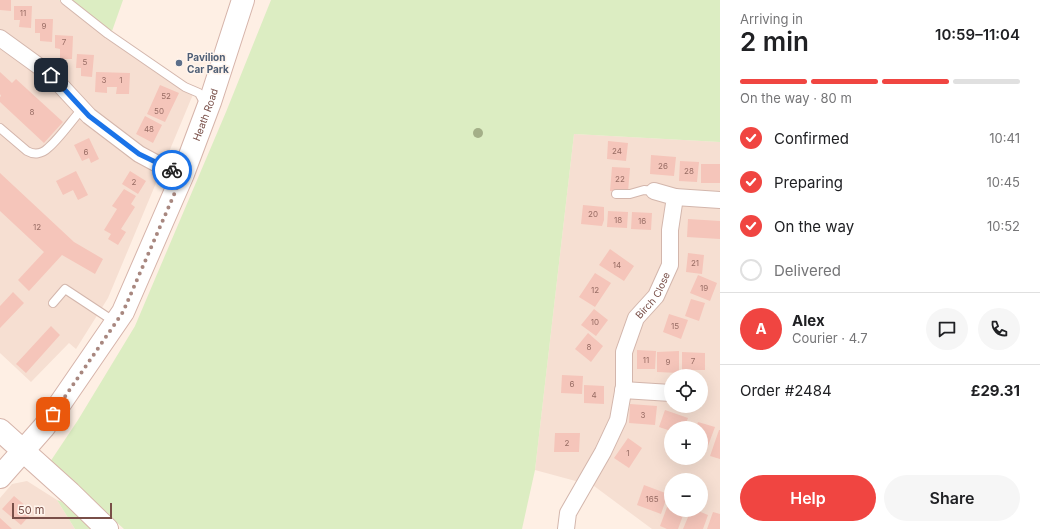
<!DOCTYPE html>
<meta charset="utf-8">
<style>
body{margin:0;font-family:Inter,sans-serif;background:#f6f6f6;color:#202124;height:100vh;display:flex;flex-direction:column;font-size:15px;white-space:nowrap}
*{box-sizing:border-box;margin:0}
p{font-size:13px;color:#757577}
.icon{flex:none;width:22px;height:22px;fill:none;stroke:currentColor;stroke-width:2;stroke-linecap:round;stroke-linejoin:round}
.map{position:relative;flex:1;overflow:hidden}
.drawer{display:flex;flex-direction:column;background:#fff;width:320px}
.drawer>*{flex:none}
.fabs{position:absolute;left:664px;top:369px;display:grid;gap:8px}
.fabs a{display:grid;place-items:center;width:44px;height:44px;border-radius:50%;background:#fff;box-shadow:0 4px 16px #0002;font-size:20px}
.scale{position:absolute;left:12px;bottom:10px;width:100px;box-sizing:border-box;padding-left:4px;border:2px solid #794f48;border-top:0;font-size:11px;line-height:14px;white-space:nowrap;color:#794f48;-webkit-text-stroke:3px #fff4ec;paint-order:stroke}
.pin{position:absolute;display:grid;place-items:center;width:34px;height:34px;color:#fff;margin:-17px;border-radius:8px;box-shadow:0 2px 6px #0006}
.courier{position:absolute;display:grid;place-items:center;width:40px;height:40px;margin:-20px;border:3px solid #1a73e8;border-radius:50%;background:#fff;color:#222;box-shadow:0 1px 5px #0007}
.summary em{font-style:normal;font-weight:600}
.summary div{display:flex;flex-direction:column-reverse}
.summary{display:flex;align-items:center;justify-content:space-between;height:68px;padding:0 20px}
h1{font-size:26px;font-weight:600;line-height:30px}
.bar{display:grid;grid-template-columns:repeat(4,1fr);gap:6px 4px;align-content:center;height:48px;padding:0 20px}
.bar i{height:5px;border-radius:3px;background:#e0e0e0}
.bar .selected{background:#f04541}
.bar p{grid-column:span 4}
.line{display:flex;align-items:center;gap:10px;padding:0 20px;border-top:1px solid #e0e0e0}
.line div{flex:1}
.round{display:grid;place-items:center;flex:none;width:42px;height:42px;border-radius:21px;background:#f6f6f6}
ol{padding:0 20px;list-style:none}
li{display:flex;align-items:center;gap:12px;height:44px}
li p{margin-inline-start:auto}
li .icon{padding:4px;border-radius:50%;background:#f04541;color:#fff;stroke-width:4}
li:last-child{color:#757577}
li i{width:22px;height:22px;border:2px solid #e0e0e0;border-radius:50%}
.primary-button{display:flex;gap:8px;margin-top:auto;padding:8px 20px}
.primary-button a{flex:1;height:46px;border-radius:24px;background:#f04541;color:#fff;font-size:16px;font-weight:600;line-height:46px;text-align:center}
.primary-button a+a{background:#f6f6f6;color:#202124}
main{display:flex;flex:1;min-height:0}
.map>svg:first-child{display:block}
.residential{fill:#f6dfd2;fill-rule:evenodd}
.green{fill:#dcedc2}
.building{fill:#f5c5ba}
.lines{fill:none;stroke-linecap:round;stroke-linejoin:round}
.lane-casing{stroke:#d3b6ac;stroke-width:10}
.street-casing{stroke:#d3b6ac;stroke-width:18}
.secondary-casing{stroke:#d6b4aa;stroke-width:24}
.lane{stroke:#fff;stroke-width:8}
.street{stroke:#fff;stroke-width:16}
.secondary{stroke:#fff;stroke-width:22}
.tree{fill:#a4af88}
.done{stroke:#a8877f;stroke-width:4;stroke-dasharray:0 7.2}
.route{stroke:#1a73e8;stroke-width:5}
.service-dot{fill:#5c6f8a;stroke:#fff4ec;stroke-width:1.5}
.labels{text-anchor:middle;stroke-width:3;stroke-linejoin:round;paint-order:stroke}
.number-label{font-size:8px;fill:#986c64}
.service-label{font-size:10px;font-weight:bold;fill:#4e5e75;stroke:#fff4ec;text-anchor:start}
.street-label{font-size:10px;fill:#794f48;stroke:#fff4ec}
</style>
<main>
<div class="map">
<svg width="720" height="529" viewBox="0 0 720 529">
<rect width="100%" height="100%" fill="#feefe4"/>
<path class="residential" d="M0,0H59L111,34L194,92L108,298L76,349L69,343L31,382L0,353Z
M574,134L720,142V529H652L594,486L535,470ZM671,376H701V406H671ZM671,428H701V458H671ZM671,480H701V510H671Z
M27,481L57,500L75,529H0V498L12,484Z"/>
<path class="green" d="M59,0H123L111,34Z
M271,0H720V142L574,134L535,470L522,529H124L50,462L78,420L135,326L226,112Z
M57,500L65,503L92,529H75Z"/>
<path class="building" d="M0,0H11V11L0,10Z
M14,6H32L31,28L19,27L20,20H14Z
M35,19H53L52,42L40,41V33H35Z
M55,35L73,36L72,59H60V49L55,48Z
M77,54L94,55L92,77L81,76V68H76Z
M0,72L12,83L16,79L63,122L44,143L0,102V97L1,96L0,94Z
M96,72L130,73L129,94H116L117,87H107V93L95,92Z
M160,85L179,93L165,122L147,114Z
M145,116L162,125L153,143L136,134Z
M89,138L99,159L91,163L89,158L82,161L74,145Z
M608,141L628,143L626,161L607,159Z
M651,155L676,157L674,176L650,174Z
M680,161L699,162L697,182L679,181Z
M701,164H720V183H701Z
M612,167L630,168L628,192L610,191Z
M76,171L88,195L78,200L73,190L63,195L56,181Z
M130,171L146,181L138,194L122,184Z
M0,173L74,242L103,259L95,274L62,255L29,291L18,280L44,252L0,211Z
M124,189L136,196L131,204L135,207L121,229L126,232L118,245L108,239L111,234L104,230L117,209L112,206Z
M583,205L604,207V220L602,226L581,224Z
M608,211L628,212L627,228L607,227Z
M632,212L652,213L651,230L631,229Z
M688,219L720,221V239L687,237Z
M610,249L634,266L624,281L599,265Z
M688,253L704,255L702,274L686,272Z
M595,273L611,283L595,307L579,297Z
M698,275L717,283L710,301L690,293Z
M13,292L24,303L0,328V306Z
M691,299L705,303L699,321L685,316Z
M594,309L608,320L596,336L581,325Z
M669,314L688,320L681,339L663,332Z
M51,326L60,335L26,373L16,364Z
M588,333L603,346L591,362L575,349Z
M637,350L656,351L655,369H637Z
M679,351V373L657,372V352Z
M682,352L705,353V370H682Z
M562,375L583,376L582,394L561,393Z
M584,385L604,386V404L584,403Z
M630,404L657,406L655,425L629,423Z
M665,410L688,418L684,428H671V431L659,427Z
M698,422L715,427L705,454L701,453V428H696Z
M719,430H720V459L710,456Z
M555,433H580L579,452H554Z
M628,438L642,448L629,468L614,458Z
M644,485L668,494L661,514L637,505Z
M14,496L33,512L21,525L2,509Z
M669,502H671V510H685L678,529H667L660,526Z
M691,510H696L708,515L703,529H683Z
M713,512L720,514V529H707Z
M0,518L12,529H0Z"/>
<g class="lines">
<g class="lane-casing">
<path id="lane" d="M65,0L108,34L185,87L199,93L205,104
M0,128L27,151C34,155 42,154 48,148C59,139 72,120 82,109
M616,194H630L644,190L654,191
M53,303L65,289L115,322"/>
</g>
<g class="street-casing">
<g id="street">
<path d="M0,38L51,75L89,116L139,154L165,168L183,174"/>
<path d="M675,197L720,200"/>
<path d="M623,390L671,393"/>
<path id="s1" d="M566,529L568,513L603,452L618,420L624,386V352L636,318L656,296L670,265V230L675,197L654,191"/>
</g>
</g>
<g class="secondary-casing">
<g id="secondary">
<path d="M0,430L70,493L107,529"/>
<path id="s2" d="M0,477L44,427L123,312L183,174L210,102L243,0"/>
</g>
</g>
<use href="#lane" class="lane"/>
<use href="#street" class="street"/>
<use href="#secondary" class="secondary"/>
</g>
<circle class="tree" cx="478" cy="133" r="5"/>
<g class="lines">
<path class="done" d="M53,414L123,312L183,174L172,170"/>
<path class="route" d="M51,75L89,116L139,154L172,170"/>
</g>
<circle class="service-dot" cx="179" cy="63" r="4"/>
<g class="labels">
<g class="number-label">
<text x="23" y="16">11</text>
<text x="44" y="29">9</text>
<text x="64" y="45">7</text>
<text x="85" y="65">5</text>
<text x="104" y="83">3</text>
<text x="121" y="83">1</text>
<text x="166" y="99">52</text>
<text x="159" y="114">50</text>
<text x="32" y="115">8</text>
<text x="149" y="132">48</text>
<text x="617" y="154">24</text>
<text x="86" y="155">6</text>
<text x="663" y="169">26</text>
<text x="689" y="174">28</text>
<text x="620" y="182">22</text>
<text x="134" y="185">2</text>
<text x="593" y="217">20</text>
<text x="618" y="223">18</text>
<text x="642" y="224">16</text>
<text x="37" y="230">12</text>
<text x="695" y="266">21</text>
<text x="617" y="268">14</text>
<text x="704" y="291">19</text>
<text x="595" y="293">12</text>
<text x="595" y="325">10</text>
<text x="675" y="329">15</text>
<text x="589" y="350">8</text>
<text x="646" y="363">11</text>
<text x="693" y="364">7</text>
<text x="668" y="365">9</text>
<text x="572" y="387">6</text>
<text x="594" y="398">4</text>
<text x="643" y="418">3</text>
<text x="567" y="446">2</text>
<text x="628" y="456">1</text>
<text x="652" y="502">165</text>
</g>
<g class="service-label">
<text x="187" y="61">Pavilion<tspan x="187" dy="12">Car Park</tspan></text>
</g>
<g class="street-label">
<text dy="4" stroke="none"><textPath href="#s2" startOffset="420">Heath Road</textPath></text>
<text dy="4" stroke="none"><textPath href="#s1" startOffset="255">Birch Close</textPath></text>
</g>
</g>
</svg>
<div class="fabs">
<a><svg class="icon" aria-label="locate" viewBox="0 0 24 24"><circle cx="12" cy="12" r="6"/><path d="M12 2v4M12 18v4M2 12h4M18 12h4"/></svg></a>
<a>+</a>
<a>−</a>
</div>
<div class="scale">50 m</div>
<div class="pin" style="left:53px;top:414px;background:#ea580c"><svg class="icon" aria-label="bag" viewBox="0 0 24 24"><path d="M5 8h14l-1 12H6zM9 8a3 3 0 0 1 6 0"/></svg></div>
<div class="pin" style="left:51px;top:75px;background:#1f2937"><svg class="icon" aria-label="home" viewBox="0 0 24 24"><path d="M3 11l9-7 9 7M6 9v11h12V9"/></svg></div>
<div class="courier" style="left:172px;top:170px"><svg class="icon" aria-label="bike" viewBox="0 0 24 24"><circle cx="6" cy="16" r="4"/><circle cx="18" cy="16" r="4"/><path d="M6 16l4-8h5l3 8M10 8l3 8H6M13 5h3"/></svg></div>
</div>
<section class="drawer">
<div class="summary"><div><h1>2 min</h1><p>Arriving in</p></div><em>10:59–11:04</em></div>
<div class="bar"><i class="selected"></i><i class="selected"></i><i class="selected"></i><i></i><p>On the way · 80 m</p></div>
<ol>
<li><svg class="icon" aria-label="check" viewBox="0 0 24 24"><path d="M5 12l5 5 9-10"/></svg>Confirmed<p>10:41</p></li>
<li><svg class="icon" aria-label="check" viewBox="0 0 24 24"><path d="M5 12l5 5 9-10"/></svg>Preparing<p>10:45</p></li>
<li><svg class="icon" aria-label="check" viewBox="0 0 24 24"><path d="M5 12l5 5 9-10"/></svg>On the way<p>10:52</p></li>
<li><i></i>Delivered</li>
</ol>
<div class="line" style="height:72px"><b class="round" style="background:#f04541;color:#fff">A</b><div><b>Alex</b><p>Courier · 4.7</p></div><a class="round"><svg class="icon" aria-label="chat" viewBox="0 0 24 24"><path d="M4 5h16v11H9l-5 4z"/></svg></a><a class="round"><svg class="icon" aria-label="phone" viewBox="0 0 24 24"><path d="M5 4h4l2 5-3 2q2 4 5 5l2-3 5 2v4C11 20 4 13 5 4z"/></svg></a></div>
<div class="line" style="height:52px"><div>Order #2484</div><b>£29.31</b></div>
<div class="primary-button"><a>Help</a><a>Share</a></div>
</section>
</main>
